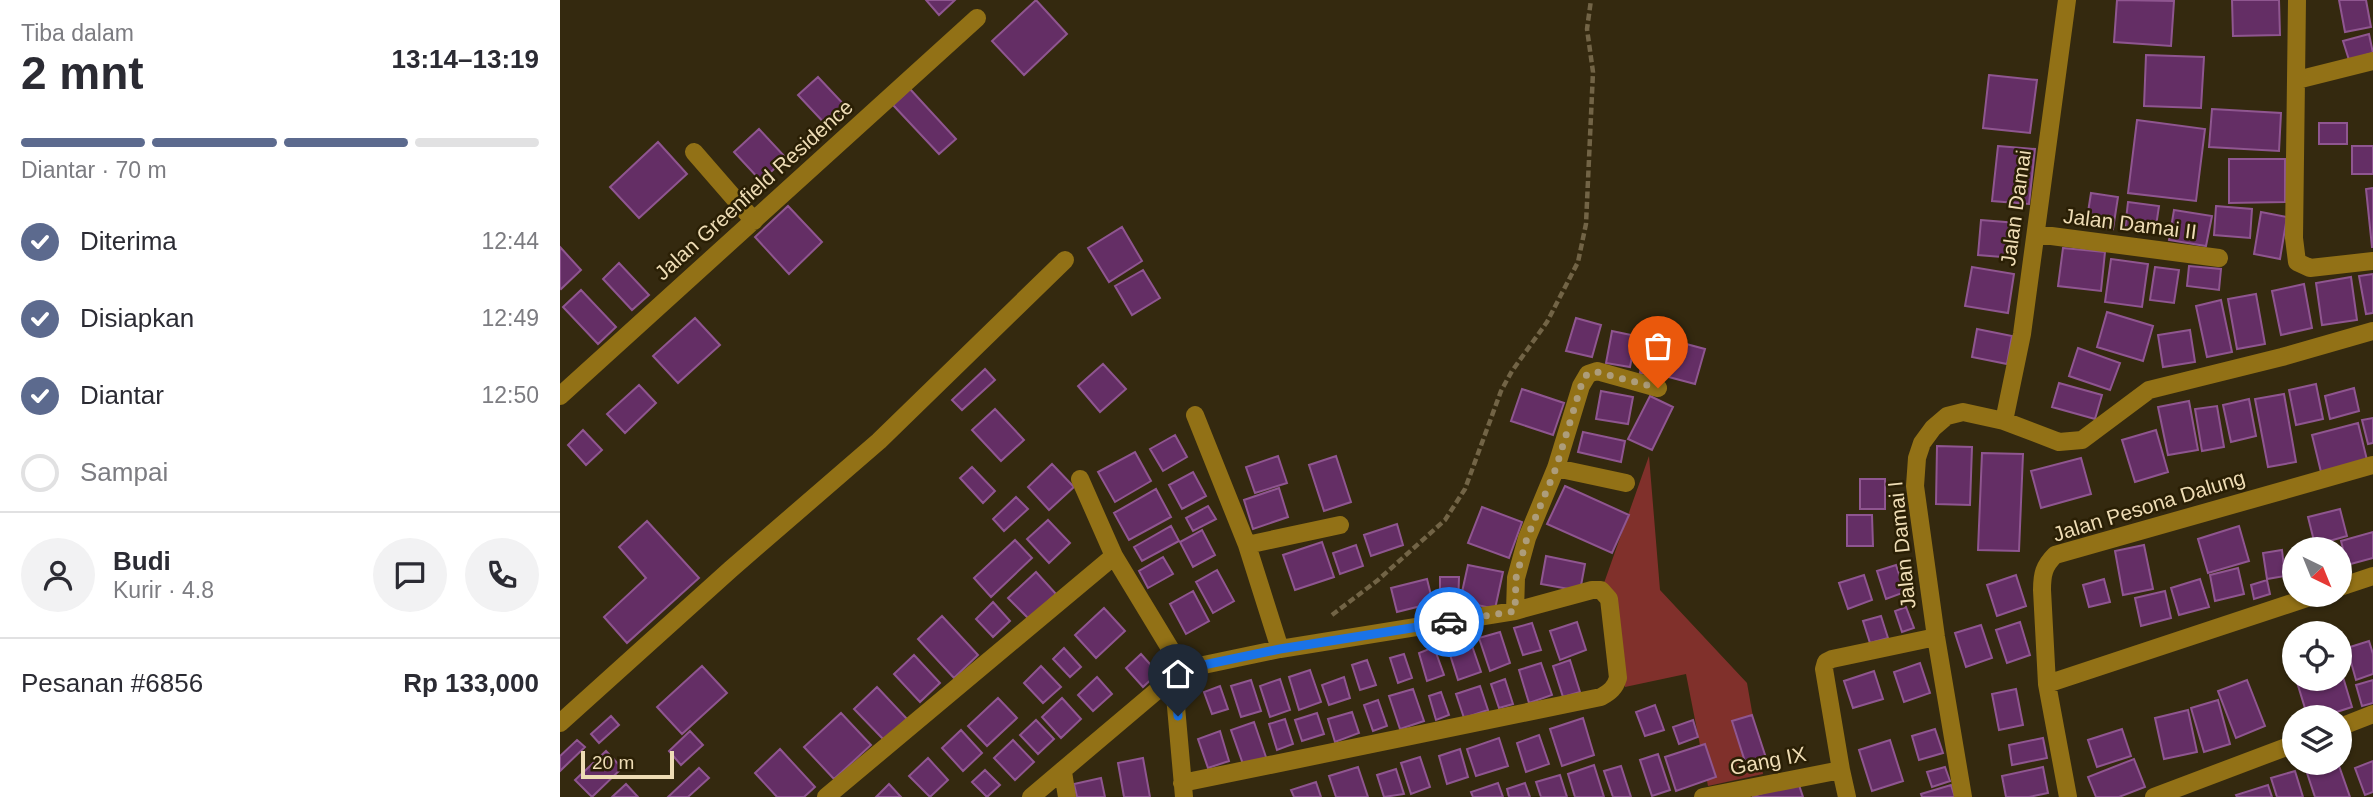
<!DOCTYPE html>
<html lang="id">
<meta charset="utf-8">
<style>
body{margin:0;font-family:Helvetica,sans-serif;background:#f2f2f3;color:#2b2b33;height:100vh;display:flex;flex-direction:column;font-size:26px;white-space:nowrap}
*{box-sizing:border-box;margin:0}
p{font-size:23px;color:#7c7c81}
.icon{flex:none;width:38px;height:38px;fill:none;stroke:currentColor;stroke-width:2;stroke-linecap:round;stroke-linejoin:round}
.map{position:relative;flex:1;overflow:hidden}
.side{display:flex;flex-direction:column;background:#fff;width:560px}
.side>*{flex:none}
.needle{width:46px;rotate:137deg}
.tools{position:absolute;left:1722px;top:537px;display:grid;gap:14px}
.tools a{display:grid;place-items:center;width:70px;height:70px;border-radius:50%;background:#fff;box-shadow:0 2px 5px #0004;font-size:35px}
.scale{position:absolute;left:21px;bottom:18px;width:93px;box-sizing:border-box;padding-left:7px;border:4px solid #eedcb5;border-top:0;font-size:19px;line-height:24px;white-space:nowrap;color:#eedcb5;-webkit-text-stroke:5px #2a1f05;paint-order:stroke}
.pin{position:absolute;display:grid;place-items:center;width:60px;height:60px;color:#fff;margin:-72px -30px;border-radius:50% 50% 50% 0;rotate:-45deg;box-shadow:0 0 7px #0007}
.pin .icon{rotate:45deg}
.courier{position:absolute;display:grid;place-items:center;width:70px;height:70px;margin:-35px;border:5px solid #1a73e8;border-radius:50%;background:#fff;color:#222;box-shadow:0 2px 9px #0007}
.headline em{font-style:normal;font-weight:800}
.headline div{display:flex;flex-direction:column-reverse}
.headline{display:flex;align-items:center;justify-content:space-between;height:119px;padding:0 21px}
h1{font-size:46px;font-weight:800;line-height:52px}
.bar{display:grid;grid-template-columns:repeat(4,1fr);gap:10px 7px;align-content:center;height:84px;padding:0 21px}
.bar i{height:9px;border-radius:5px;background:#e1e1e2}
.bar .active{background:#5c6a8e}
.bar p{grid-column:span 4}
.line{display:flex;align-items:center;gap:18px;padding:0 21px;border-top:2px solid #e1e1e2}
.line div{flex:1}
.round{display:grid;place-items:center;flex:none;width:74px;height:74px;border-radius:37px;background:#f2f2f3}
ol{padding:0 21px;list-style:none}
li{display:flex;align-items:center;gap:21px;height:77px}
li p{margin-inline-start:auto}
li .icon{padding:7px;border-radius:50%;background:#5c6a8e;color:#fff;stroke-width:4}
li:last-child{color:#7c7c81}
li i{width:38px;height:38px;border:4px solid #e1e1e2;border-radius:50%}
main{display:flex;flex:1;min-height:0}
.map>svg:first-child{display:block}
.green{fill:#80302b}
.building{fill:#642e65;stroke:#8f5690;stroke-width:2}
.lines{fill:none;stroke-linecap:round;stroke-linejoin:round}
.path{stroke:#726446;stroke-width:4.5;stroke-dasharray:7 3.5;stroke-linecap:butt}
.street{stroke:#927116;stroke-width:18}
.done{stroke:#ad9d7b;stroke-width:7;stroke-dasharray:0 12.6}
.route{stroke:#1a73e8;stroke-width:9}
.labels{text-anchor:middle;stroke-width:5;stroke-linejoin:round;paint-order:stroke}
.street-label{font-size:21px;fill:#eedcb5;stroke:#2a1f05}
</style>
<main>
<section class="side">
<div class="headline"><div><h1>2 mnt</h1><p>Tiba dalam</p></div><em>13:14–13:19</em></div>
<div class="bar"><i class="active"></i><i class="active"></i><i class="active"></i><i></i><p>Diantar · 70 m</p></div>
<ol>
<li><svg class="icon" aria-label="check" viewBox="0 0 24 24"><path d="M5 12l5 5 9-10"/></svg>Diterima<p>12:44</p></li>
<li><svg class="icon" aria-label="check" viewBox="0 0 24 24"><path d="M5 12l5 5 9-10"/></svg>Disiapkan<p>12:49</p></li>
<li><svg class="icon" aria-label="check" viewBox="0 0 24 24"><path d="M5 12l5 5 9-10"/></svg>Diantar<p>12:50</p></li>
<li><i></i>Sampai</li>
</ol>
<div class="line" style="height:126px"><a class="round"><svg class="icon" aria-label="person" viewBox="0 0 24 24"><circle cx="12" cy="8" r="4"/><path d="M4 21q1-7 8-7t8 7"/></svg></a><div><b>Budi</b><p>Kurir · 4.8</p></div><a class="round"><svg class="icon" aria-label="chat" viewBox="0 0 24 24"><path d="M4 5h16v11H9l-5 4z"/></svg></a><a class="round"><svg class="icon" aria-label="phone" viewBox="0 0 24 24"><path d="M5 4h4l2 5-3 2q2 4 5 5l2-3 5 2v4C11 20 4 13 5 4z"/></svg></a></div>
<div class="line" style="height:91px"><div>Pesanan #6856</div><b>Rp 133,000</b></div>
</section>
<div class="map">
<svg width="1813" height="797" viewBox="0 0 1813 797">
<rect width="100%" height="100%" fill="#34290f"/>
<path class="green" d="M1089,456L1100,590L1187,683L1203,774L1148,786L1126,674L1065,687L1044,583Z"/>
<path class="building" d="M366,0H395L379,15Z
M476,0L507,34L464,75L432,41Z
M1557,0L1614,1L1611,46L1554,42Z
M1672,0H1719L1720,35L1673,36Z
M1779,0H1806L1811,27L1785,32Z
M1809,34L1813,53L1789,60L1783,41Z
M1586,55L1644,57L1641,108L1584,106Z
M1429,75L1477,80L1470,133L1423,128Z
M258,77L289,110L269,128L238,95Z
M350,89L396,139L379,154L333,105Z
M1652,109L1721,113L1719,151L1649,147Z
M1577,120L1645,129L1636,201L1568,193Z
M1759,123H1787V144H1759Z
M199,129L226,158L201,181L174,152Z
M98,142L127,174L79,218L50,187Z
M1438,146L1475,149L1469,204L1432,201Z
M1792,146H1813V174H1792Z
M1669,159H1725V202L1669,203Z
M1813,188V247H1812L1806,189Z
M1531,193L1558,197L1553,229L1526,225Z
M1568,202L1599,206L1595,233L1565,229Z
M228,206L262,242L229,274L195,237Z
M1656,206L1692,209L1690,238L1654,235Z
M1614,210L1652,216L1646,246L1609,240Z
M1701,212L1727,217L1720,259L1694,254Z
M1421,220L1457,223L1454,258L1418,255Z
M562,227L582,261L549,282L528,248Z
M0,247L21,270L1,289L0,288Z
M1503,248L1545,252L1541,291L1498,286Z
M1551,259L1588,264L1582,307L1545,302Z
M59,263L89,295L72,310L43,279Z
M1629,266L1661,269L1659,290L1627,286Z
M1412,267L1454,274L1448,313L1405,306Z
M1595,267L1619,270L1614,303L1590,300Z
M583,270L600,298L572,315L555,286Z
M1813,274V313L1806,314L1799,276Z
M1791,277L1797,320L1762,325L1756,283Z
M1744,284L1752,328L1721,335L1712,291Z
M21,290L56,327L38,344L3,307Z
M1696,294L1705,344L1677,349L1668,299Z
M1661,300L1672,352L1647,357L1636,306Z
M1547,312L1593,326L1583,361L1537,347Z
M135,318L160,345L118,383L93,356Z
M1016,318L1041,325L1032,357L1006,351Z
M1417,329L1452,336L1447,364L1412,357Z
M1630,330L1635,362L1603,367L1598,335Z
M1052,331L1076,336L1070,367L1046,363Z
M1086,334L1107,338L1102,376L1080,373Z
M1115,341L1145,349L1135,384L1105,376Z
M1518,348L1560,363L1550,390L1509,376Z
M543,364L566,389L540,412L518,386Z
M425,369L435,380L402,410L392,400Z
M1499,383L1542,395L1535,419L1492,407Z
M1756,384L1763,419L1736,425L1729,390Z
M79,385L96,403L65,433L47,414Z
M1794,388L1799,411L1770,419L1765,396Z
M962,389L1004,403L993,435L951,421Z
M1041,391L1073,397L1068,424L1036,419Z
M1724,394L1736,462L1708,467L1695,399Z
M1090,396L1113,407L1092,450L1068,439Z
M1689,399L1696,436L1671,442L1663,405Z
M1629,401L1638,450L1608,455L1598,407Z
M1657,406L1664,447L1642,451L1635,409Z
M435,409L464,440L441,461L412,430Z
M1813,418V443L1808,444L1802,420Z
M1798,423L1807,460L1761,472L1752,435Z
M23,430L42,450L26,465L8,445Z
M1596,430L1608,472L1575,482L1562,440Z
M1023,432L1065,441L1061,462L1018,452Z
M615,435L627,457L603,471L590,449Z
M1377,446L1412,447L1410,505L1376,504Z
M575,452L591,481L555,502L538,472Z
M1422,453L1463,454L1459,551L1418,550Z
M718,456L727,483L695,493L686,467Z
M776,456L791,502L764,511L749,465Z
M1521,458L1531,494L1481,508L1471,471Z
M492,464L514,487L489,510L468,487Z
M412,467L435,491L423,503L400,478Z
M633,472L646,496L622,509L609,485Z
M1300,479H1325V509H1300Z
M1005,486L1069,515L1052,553L987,524Z
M719,488L728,517L693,529L684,500Z
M596,489L611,517L569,540L554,513Z
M456,497L468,509L444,531L433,519Z
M648,506L656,519L633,531L626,518Z
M922,507L962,522L949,558L908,543Z
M1780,509L1787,536L1755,545L1748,517Z
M1287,515H1312L1313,546H1287Z
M488,520L510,543L489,563L467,539Z
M87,521L139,578L67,643L44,617L86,578L59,547Z
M837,524L843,545L811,556L804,535Z
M611,526L619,541L582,561L574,547Z
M1679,526L1689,561L1648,573L1638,539Z
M642,530L655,555L633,567L620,542Z
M1813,532V558L1787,565L1781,541Z
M455,540L472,558L431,597L414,578Z
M762,542L774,577L735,590L723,555Z
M796,545L803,566L780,574L773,553Z
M1584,545L1593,589L1563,595L1555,551Z
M1722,550L1725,576L1707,579L1703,553Z
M986,556L1025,564L1020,591L981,584Z
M603,557L613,574L588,588L579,571Z
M908,565L943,572L935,609L900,601Z
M1336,565L1345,592L1326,599L1317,571Z
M1678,568L1684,594L1655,601L1650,575Z
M657,570L674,601L653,613L636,582Z
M476,572L496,594L469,619L448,598Z
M1304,575L1312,600L1288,609L1279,583Z
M1456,575L1466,606L1437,616L1427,585Z
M880,577H899L898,607H880Z
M867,579L873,603L837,612L831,588Z
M1544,579L1550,602L1529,607L1523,585Z
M1640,579L1649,607L1619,615L1611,588Z
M1707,580L1710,594L1694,599L1691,585Z
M633,591L649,621L626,634L610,604Z
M1605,591L1611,618L1581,626L1575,598Z
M433,602L450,621L433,637L416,619Z
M1346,607L1354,628L1342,632L1335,611Z
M544,608L565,631L536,658L515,635Z
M382,616L418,655L394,678L358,639Z
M1321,616L1328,638L1310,643L1303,621Z
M1017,622L1026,650L1000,660L990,631Z
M1460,622L1470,655L1447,663L1436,630Z
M972,623L981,650L963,655L954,628Z
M1421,625L1432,658L1406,667L1395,633Z
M940,632L950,663L930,671L919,638Z
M909,637L921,672L898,680L887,645Z
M1809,641L1813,654V674L1796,680L1787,648Z
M874,647L884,675L867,681L859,653Z
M504,648L521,667L510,677L493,659Z
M581,654L598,673L583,687L566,668Z
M844,654L852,678L838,683L830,658Z
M354,655L380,683L360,702L334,674Z
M807,660L816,685L800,690L792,665Z
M1010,660L1020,692L1003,697L993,666Z
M981,663L992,695L969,703L959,670Z
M1360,663L1370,693L1344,702L1334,672Z
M142,666L167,693L122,734L97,707Z
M481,666L501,687L483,703L464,683Z
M1780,667L1792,707L1758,718H1748L1736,679H1780Z
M750,670L761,702L739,710L729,677Z
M1314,671L1323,699L1293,708L1284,681Z
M537,677L552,694L533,711L518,695Z
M784,677L790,698L769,705L762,685Z
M720,679L730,710L710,717L700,686Z
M945,679L953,704L939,708L931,684Z
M691,680L701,711L681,717L671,686Z
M1687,680L1705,726L1676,738L1658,691Z
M1813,680V703L1802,706L1796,685Z
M660,686L668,709L652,714L644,692Z
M920,686L928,710L904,718L896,694Z
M317,687L347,719L324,740L294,709Z
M853,689L864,721L840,729L829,696Z
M1456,689L1463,725L1439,730L1432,694Z
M881,692L889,715L876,720L869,696Z
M438,698L457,718L427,746L408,726Z
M502,698L521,719L501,738L482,717Z
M818,700L827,726L813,731L804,705Z
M1658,700L1670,744L1644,752L1631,708Z
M1095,705L1104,730L1085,736L1076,712Z
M1628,710L1637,752L1604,759L1595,718Z
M792,712L799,733L775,742L768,719Z
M281,713L311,745L274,779L244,747Z
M757,713L764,734L742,741L735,720Z
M1192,715L1208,764L1188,771L1172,721Z
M51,716L59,725L39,743L31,734Z
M1023,718L1034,755L1002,766L990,729Z
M725,719L733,744L717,750L709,724Z
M476,720L494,739L478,754L460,735Z
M1133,720L1138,737L1119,744L1113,727Z
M694,722L707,760L684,767L671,730Z
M1375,729L1383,753L1359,760L1352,736Z
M1562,729L1571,756L1537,767L1528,740Z
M401,730L422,753L403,771L382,748Z
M130,731L143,745L121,765L109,751Z
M660,731L669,761L648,768L638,739Z
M979,735L989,764L966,772L957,743Z
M939,738L948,766L916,776L907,749Z
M1483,738L1487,758L1452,765L1449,745Z
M17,740L25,747L0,771V756Z
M453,740L474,762L455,780L434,758Z
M1330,740L1343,781L1312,791L1299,750Z
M1145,744L1156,777L1116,791L1105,757Z
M220,749L255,787L244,797H217L195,773Z
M900,749L908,777L887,784L879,756Z
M46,751L62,768L32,797L15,780Z
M1098,754L1110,790L1092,796L1080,760Z
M860,757L870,787L851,794L841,763Z
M368,758L388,780L370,797L349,776Z
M583,758L590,797H564L558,763Z
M1574,759L1585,787L1559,797H1536L1528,777Z
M1813,761V792L1805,795L1795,768Z
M1758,763H1778L1790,797H1755L1745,767Z
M1034,765L1044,797H1015L1008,774Z
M1061,766L1071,797H1053L1044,771Z
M798,767L808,797H776L769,776Z
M1385,767L1390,781L1372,787L1367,772Z
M1483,767L1488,793L1469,797H1446L1442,776Z
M139,768L149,778L128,797H108Z
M836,769L844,794L824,797L817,775Z
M425,770L440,785L427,797L412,782Z
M1735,771L1743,797H1717L1711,778Z
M1000,775L1007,797H981L976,782Z
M541,778L545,797H517L514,784Z
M756,782L761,797H734L731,790Z
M1238,782L1243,797H1193V796Z
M938,783L943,797H913L911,792Z
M965,783L970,797H949L947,789Z
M66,784L78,797H52Z
M329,784L341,797H316Z
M1391,785L1395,797H1362L1361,794Z
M1708,785L1712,797H1677L1676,795Z"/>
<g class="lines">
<path class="path" d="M772,615L818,580L885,520L905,489L941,391L952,371L987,322L1018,262L1026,224L1033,72L1027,29L1031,0"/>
<path class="street" d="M1737,0L1734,238L1737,262L1750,268L1813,261
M1737,80L1813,61
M134,152L194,221
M1476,234L1659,258
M0,396L417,18
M635,415L687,545L720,649
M1444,421L1462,334L1507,0
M996,468L1066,483
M520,479L554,556L611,650L624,797
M687,545L780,525
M1780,587L1813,576
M955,611L956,578L967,538L996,468L1021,386L1028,374L1037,371L1098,388
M1487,684L1756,595
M0,723L171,569L319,441L505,260
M1780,727L1813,714
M503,772L507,797
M266,797L554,556
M471,797L600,688L615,671L720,649L955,611L1032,590H1041L1049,599L1058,678C1055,688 1050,692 1041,697L622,783
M1143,797L1281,770
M1287,797L1281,770L1264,669L1266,662L1272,659L1376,637
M1403,797L1376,637L1355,486L1357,458L1362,443L1373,428L1387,416L1403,412L1444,421L1499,442L1522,440L1589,390L1722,357L1813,331
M1508,797L1487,684L1482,590C1482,574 1484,566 1495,555L1813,465
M1594,797L1734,744"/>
</g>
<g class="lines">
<path class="done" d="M889,622L955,611L956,578L967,538L996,468L1021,386L1027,374L1037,372L1098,388"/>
<path class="route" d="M618,716L615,671L720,649L889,622"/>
</g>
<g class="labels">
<g class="street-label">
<text transform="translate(194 190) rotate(-42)" y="7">Jalan Greenfield Residence</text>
<text transform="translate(1456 208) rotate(-82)" y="7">Jalan Damai</text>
<text transform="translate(1570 224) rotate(7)" y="7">Jalan Damai II</text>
<text transform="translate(1589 506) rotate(-17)" y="7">Jalan Pesona Dalung</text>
<text transform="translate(1342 545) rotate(-96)" y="7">Jalan Damai I</text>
<text transform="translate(1208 761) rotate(-11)" y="7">Gang IX</text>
</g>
</g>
</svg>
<div class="tools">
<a><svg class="needle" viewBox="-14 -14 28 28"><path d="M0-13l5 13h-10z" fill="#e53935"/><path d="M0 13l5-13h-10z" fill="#7c7c81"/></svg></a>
<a><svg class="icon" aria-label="locate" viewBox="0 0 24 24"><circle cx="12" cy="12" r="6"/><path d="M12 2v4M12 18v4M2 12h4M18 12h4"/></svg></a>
<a><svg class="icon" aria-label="layers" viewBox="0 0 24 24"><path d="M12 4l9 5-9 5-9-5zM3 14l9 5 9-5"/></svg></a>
</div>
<div class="scale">20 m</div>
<div class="pin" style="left:1098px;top:388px;background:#ea580c"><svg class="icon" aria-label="bag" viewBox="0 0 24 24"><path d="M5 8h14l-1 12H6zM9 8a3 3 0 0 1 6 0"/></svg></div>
<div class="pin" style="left:618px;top:716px;background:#1f2937"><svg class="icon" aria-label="home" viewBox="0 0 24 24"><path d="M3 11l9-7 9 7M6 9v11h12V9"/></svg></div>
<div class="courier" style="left:889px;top:622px"><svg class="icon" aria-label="car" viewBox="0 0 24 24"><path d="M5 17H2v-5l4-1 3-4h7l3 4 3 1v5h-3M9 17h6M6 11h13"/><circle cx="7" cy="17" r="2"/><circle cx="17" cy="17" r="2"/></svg></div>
</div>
</main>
